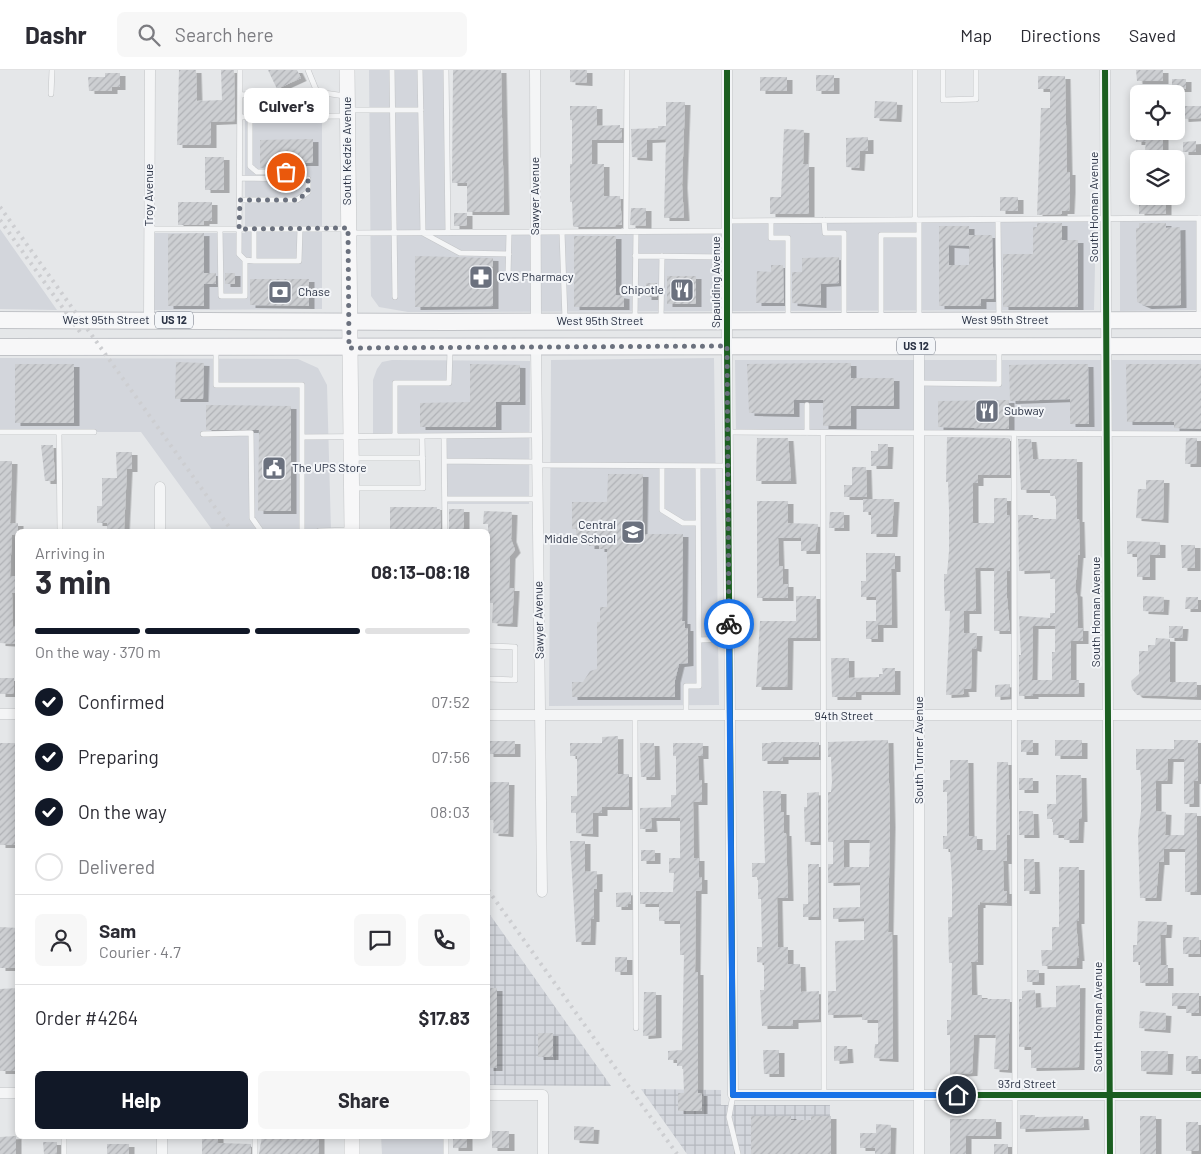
<!DOCTYPE html>
<meta charset="utf-8">
<style>
body{margin:0;font-family:Barlow,sans-serif;background:#f7f7f7;color:#2b2b33;height:100vh;display:flex;flex-direction:column;font-size:19px;white-space:nowrap}
*{box-sizing:border-box;margin:0}
p{font-size:16px;color:#7c7c81}
.icon{flex:none;width:28px;height:28px;fill:none;stroke:currentColor;stroke-width:2;stroke-linecap:round;stroke-linejoin:round}
.map{position:relative;flex:1;overflow:hidden}
.drawer{position:absolute;left:15px;top:459px;width:475px;height:610px;display:flex;flex-direction:column;background:#fff;border-radius:8px;box-shadow:0 2px 8px #0003}
.drawer>*{flex:none}
.fabs{position:absolute;left:1130px;top:15px;display:grid;gap:10px}
.fabs a{display:grid;place-items:center;width:55px;height:55px;border-radius:8px;background:#fff;box-shadow:0 2px 8px #0003;font-size:25px}
.pin{position:absolute;display:grid;place-items:center;width:42px;height:42px;color:#fff;margin:-21px;border:2px solid #fff;border-radius:50%;box-shadow:0 1px 5px #0007}
.courier{position:absolute;display:grid;place-items:center;width:50px;height:50px;margin:-25px;border:4px solid #1a73e8;border-radius:50%;background:#fff;color:#222;box-shadow:0 1px 6px #0007}
.bubble{position:absolute;height:35px;border-radius:8px;background:#fff;box-shadow:0 2px 8px #0003;font-size:16px;font-weight:700;line-height:35px;text-align:center}
.overview em{font-style:normal;font-weight:700}
.overview div{display:flex;flex-direction:column-reverse}
.overview{display:flex;align-items:center;justify-content:space-between;height:85px;padding:0 20px}
h1{font-size:32px;font-weight:700;line-height:38px}
.bar{display:grid;grid-template-columns:repeat(4,1fr);gap:8px 5px;align-content:center;height:60px;padding:0 20px}
.bar i{height:6px;border-radius:4px;background:#e1e1e2}
.bar .selected{background:#111827}
.bar p{grid-column:span 4}
.line{display:flex;align-items:center;gap:12px;padding:0 20px;border-top:1px solid #e1e1e2}
.line div{flex:1}
.round{display:grid;place-items:center;flex:none;width:52px;height:52px;border-radius:8px;background:#f7f7f7}
ol{padding:0 20px;list-style:none}
li{display:flex;align-items:center;gap:15px;height:55px}
li p{margin-inline-start:auto}
li .icon{padding:5px;border-radius:50%;background:#111827;color:#fff;stroke-width:4}
li:last-child{color:#7c7c81}
li i{width:28px;height:28px;border:2px solid #e1e1e2;border-radius:50%}
.cta{display:flex;gap:10px;margin-top:auto;padding:10px 20px}
.cta a{flex:1;height:58px;border-radius:8px;background:#111827;color:#fff;font-size:20px;font-weight:700;line-height:58px;text-align:center}
.cta a+a{background:#f7f7f7;color:#2b2b33}
header{display:flex;align-items:center;gap:30px;box-sizing:border-box;height:70px;padding:0 25px;background:#fff;border-bottom:1px solid #e1e1e2}
header strong{font-size:24px}
nav{display:flex;gap:28px;margin-inline-start:auto;font-size:18px}
.search{width:350px;height:45px;background:#f7f7f7;display:flex;align-items:center;gap:12px;box-sizing:border-box;padding:0 18px;border-radius:8px;color:#7c7c81;font-size:19px}
.map>svg:first-child{display:block}
.built{fill:#d3d6dc}
.industrial{fill:url(#industrial-grid)}
.building{fill:url(#building-hatch);fill-rule:evenodd;filter:url(#shadow)}
.lines{fill:none;stroke-linecap:round;stroke-linejoin:round}
.service-casing{stroke:#c3c5c7;stroke-width:6}
.minor-casing{stroke:#c3c5c7;stroke-width:11}
.secondary-casing{stroke:#c3c5c7;stroke-width:16}
.primary-casing{stroke:#c1c3c7;stroke-width:18}
.service{stroke:#f4f5f6;stroke-width:5}
.minor{stroke:#f4f5f6;stroke-width:10}
.secondary{stroke:#f7f7f8;stroke-width:15}
.primary{stroke:#f7f7f8;stroke-width:16}
.rail{stroke:#cdced1;stroke-width:4;stroke-dasharray:2.5 5;stroke-linecap:butt}
.cycleway-casing{stroke:#f3f5f8;stroke-width:9}
.cycleway{stroke:#1b5e20;stroke-width:6}
.done{stroke:#6b717e;stroke-width:5;stroke-dasharray:0 9}
.route{stroke:#1a73e8;stroke-width:6}
.labels{text-anchor:middle;stroke-width:4;stroke-linejoin:round;paint-order:stroke}
.shield{fill:#f3f5f8;stroke:#666c7a;stroke-width:1}
.shield-label{font-size:11px;font-weight:bold;fill:#2a3244}
.street-label{font-size:12px;fill:#2a3244;stroke:#f3f5f8}
.poi-label{font-size:12px;fill:#2a3244;stroke:#f3f5f8;text-anchor:start}
</style>
<header>
<strong>Dashr</strong>
<div class="search"><svg class="icon" aria-label="search" viewBox="0 0 24 24"><circle cx="10" cy="10" r="6"/><path d="M15 15l6 6"/></svg>Search here</div>
<nav><a>Map</a><a>Directions</a><a>Saved</a></nav>
</header>
<div class="map">
<svg width="1201" height="1084" viewBox="0 0 1201 1084">
<defs>
<pattern id="industrial-grid" width="8" height="8" patternUnits="userSpaceOnUse" patternTransform="scale(1.25)"><rect width="8" height="8" fill="#d3d6dc"/><path d="M0 4h8M4 0v8" fill="none" stroke="#b5b8be"/></pattern>
<pattern id="building-hatch" width="6" height="6" patternUnits="userSpaceOnUse" patternTransform="scale(1.25)"><rect width="6" height="6" fill="#cdcfd2"/><path d="M-1 1l2-2M0 6l6-6M5 7l2-2" fill="none" stroke="#b0b2b6"/></pattern>
<filter id="shadow"><feDropShadow dx="5.5" dy="3" stdDeviation="0" flood-color="#0004"/></filter>
</defs>
<rect width="100%" height="100%" fill="#e5e7e9"/>
<path class="built" d="M369,0H446L448,163L727,161V151L1096,149L1094,240L408,242L379,237L371,226Z
M245,27H322V239L151,240V163H245Z
M1201,148V240L1120,241V149Z
M0,159L57,240L0,239Z
M0,288L298,289L318,298L327,315L331,461H213L141,362H0Z
M714,288L719,635L549,636L551,290Z
M392,290L530,291L529,434H445L444,366H373V310L377,299L382,292Z
M735,290H1201V364L736,363Z
M381,1066H446V1084H382Z"/>
<path class="industrial" d="M488,842L611,1016L488,1015Z
M641,1019L721,1020V1035H830V1084H687Z"/>
<path class="building" d="M179,0H196L197,31L222,30L221,0H234L235,51L211,52V75H177Z
M268,0H297L301,8L277,19Z
M453,0H501L504,142H467V113H452Z
M570,0H587V13L570,12Z
M1136,0H1163V11H1137Z
M105,3H120V17H112V21H89L88,7H105Z
M816,5H834V21H816Z
M1038,6H1065L1067,102H1070V120L1069,141H1062V144L1037,145L1041,38H1050V19H1038Z
M760,7H787V21H760Z
M1172,9H1186V19H1172Z
M875,31L897,32L896,49L874,48Z
M666,32H685L682,115L684,148H664L666,69L647,70V88L632,87L631,59L658,58V56H666Z
M570,36H597V56L620,55V60L622,59V70H592V94H604V126H620L622,155H616V157H574L573,156L572,132H570V94H572V50H570Z
M1182,36H1201V48L1183,49Z
M784,59L804,60L803,94H809V144H770V127H781Z
M1136,61H1163V89H1144L1146,72H1136Z
M868,67V81H860L859,98L846,97V68Z
M313,69V93H289V98H260V70Z
M1196,71V82H1183V72Z
M205,87H224V120H205Z
M1000,127H1018V141H1000Z
M1139,130H1166V144H1139Z
M178,132H212V151H204V155H178Z
M631,138H646V156L630,155Z
M454,143H467V156H454Z
M1037,153H1062V170H1078V237H1003V184H1033V157H1037Z
M1139,153H1166V158L1180,157L1181,235L1146,236L1137,232L1136,158H1139Z
M939,156H969V165H992L994,229H981V236H939ZM949,175L969,176V195H949Z
M204,163V203H216V214H204V236H168V164Z
M574,166H616V225L624,226V237H574Z
M415,186L493,188V236L415,237Z
M839,187V213L821,214V235L792,233V202H802V188Z
M771,195H783L784,233H756L757,201L771,202Z
M225,203H235V214H225Z
M667,206H696V234H667Z
M250,209H309V236L250,235Z
M646,213H657V227H646Z
M176,292L204,293L203,329H175Z
M823,293H851V308H894V336H851V356H823V330H794V344L749,343L747,294Z
M15,294H74V353H15Z
M470,294L520,295V332H496V357H420V333L470,332Z
M1050,294H1088L1089,354H1070V329L1010,331L1009,295Z
M1126,294H1201V359L1174,358V352H1127Z
M1009,330V359L938,357V331Z
M206,335L291,336V441H258L259,360H206Z
M947,367L1008,368L1010,369V405H978V413H973V453H994V428H1007V445H1010V501H1007V528L1010,561H994V498H975L976,541H964V563H977L976,579L972,578L971,619H963L964,624L946,625L950,541H945L944,520V504H947L949,481V440L948,412H946Z
M757,368H788L791,411H756Z
M1186,368H1197L1196,394H1185Z
M1018,369H1031L1033,389H1077V449H1079L1080,485H1078L1075,523L1077,524L1078,558H1083V571H1071V610H1079V624H1033V626H1019V585H1021L1019,546L1050,548V543H1055V509H1050V500L1019,501L1018,445H1033V449H1056V426H1050V420H1021ZM1033,556H1055V582H1052V610H1032Z
M878,374H888L887,396H871V381H878Z
M41,375H53L55,408L53,411H45Z
M116,382H132V399H127L124,461H107V453H97V436H102V408H117Z
M0,391H12L10,453H18V465H12L10,506H15V523H12L13,556H18V574L0,573Z
M852,397H866L867,427H844V415H852Z
M608,404H643L642,464H683L682,551H685V558H688V593L679,594L675,610V627H572V612H583L590,601L597,599V552H600V537H607V479H599V476H589V470H576V459H572V432H607Z
M1146,410H1164L1163,450L1136,448L1138,419H1146Z
M863,429H894L892,464H871V442H863Z
M757,431H788V453L818,454L815,481H801V468H778L779,496H783V514H788V528H757Z
M390,437H437V439H440L441,461H390Z
M449,439H464V461H449Z
M484,441L512,442L511,469L515,480L510,486L509,518H514L512,554L492,553L493,533H488V454H483Z
M830,442H844V458H829Z
M1127,471L1160,472V485H1150V507H1137V484H1127Z
M1181,475H1195V498H1182Z
M866,483H895V499H891L892,555H878V569H866V551H876V527H861V511H866Z
M796,526H816L817,568H788L787,617H756L760,551H796Z
M1143,526L1164,527L1163,542L1143,541Z
M1186,527H1198V539H1185Z
M1169,556H1183L1182,568H1169Z
M1156,568L1170,569V612H1197V627L1137,625L1132,619L1131,611L1139,604V581H1148V575H1155Z
M831,588H849V608L879,607V604H883L882,598H895V622H856V627H832Z
M0,608H14V624H0Z
M1010,614V626L995,627V615Z
M618,666V704H629V737H602V743H593V764L576,763V743H571V726H577V686H570V673H602V667Z
M888,670L890,754L888,862H892L893,989L874,988L875,974H878V950H862V944L828,945V921H836L835,871L864,870V848L833,849V838L860,837V812L828,813V794H833V772H828V722H831L832,712L831,687H828V672ZM844,770H870L869,797H844Z
M1021,670H1033V682H1021Z
M1055,670H1082V686H1055Z
M1174,670H1198V711H1194V734H1184V689H1168L1167,711H1156V741L1166,742L1165,765H1184L1185,743H1197V822H1185V779H1164V792H1159L1156,828H1140L1138,765L1141,741V708L1140,700H1136V679H1174Z
M488,671H515V684H488Z
M771,672H819V687H783V691H762V673H771Z
M0,673H18V775H0Z
M640,673H654L655,707H641Z
M673,673H703V686H698L699,710H702V732H693L694,788H699V807H702V821H696L695,902H698V1023H702V1041H678V1023H684L683,996H677V990H668V981L682,980L684,885H680V851H659V834H640V822H673L674,803H669V788H680V748H651L652,759H640V738L671,737V725H676V686H673Z
M950,690H968L969,766H977V780H996L997,692H1008L1010,765H1007V791H1003L1004,821H1007V833L980,832V835H978V892H971L972,925H982V929H1010L1008,1000L994,999L996,965H974L972,1003L950,1004V965H947V950H951L952,893H949L948,847H952V812L950,779H943V766H947V722H943V710H950Z
M1056,705H1081L1082,749H1079L1078,770H1064V765H1053V749H1047V734H1056Z
M1019,708H1033V720H1019Z
M488,712H509L508,764L493,763L494,750H488Z
M763,721H781V742H784V763H786L788,828H777L778,877H788V894H800L801,922L819,921V949L793,950V956H762L760,920H764V893L757,892V877H762L761,829H758V807H752V793H765Z
M819,722V772H805L804,737H807V723Z
M1019,741H1033L1034,765H1019Z
M570,771H585V802L597,801V819H594V849H591L590,872H576Z
M641,780H655V791H641Z
M1024,789H1034L1035,821H1024Z
M808,794H819V847H803V834H808Z
M1059,797H1079V851H1076L1079,888H1077V896H1042L1041,880H1052V857H1059Z
M631,822V834H628V837H616V823Z
M1138,851L1167,852L1166,865H1160L1161,895H1168V913H1140V892H1133V875H1137Z
M0,857L18,858V898H0Z
M1183,867H1199L1200,884H1183Z
M615,887H627V902H615Z
M1027,900H1039V912H1027Z
M1080,915L1079,997L1031,998V977H1019V929H1022V921L1035,920L1036,938L1056,937V916Z
M18,918V1001H0V919Z
M488,918H497V998H488Z
M644,922H656V965L643,966Z
M1172,923H1199V943H1186V936H1172Z
M1140,941L1166,943L1165,960L1139,958Z
M538,963H553V987H538Z
M834,976H847L848,990L834,991Z
M763,980H779V1004H764Z
M1141,981H1168L1167,1002L1141,1001Z
M1186,986H1198L1199,1001H1186Z
M1020,1045H1035V1047L1083,1046L1084,1057L1020,1059Z
M751,1046H791V1050H811V1046H831V1084H751Z
M1140,1046H1156V1084H1140Z
M950,1049H996V1066H966V1084H950Z
M1186,1052H1198L1199,1081H1186Z
M876,1054L891,1055L890,1084H875V1078H860V1063H876Z
M574,1056L594,1057L593,1071L574,1070Z
M492,1061H509V1078H492Z
M16,1066V1084H0V1067Z
M202,1066H218V1073L251,1074V1084H202Z
M262,1066H319V1084H259Z
M453,1066H467V1078H453Z
M43,1072H57V1084H44Z
M107,1074H129V1084H107Z
M994,1074H1008V1084H994Z"/>
<g class="lines">
<g class="service-casing">
<path id="service" d="M308,0L317,22
M392,0L395,227
M420,0L423,163L460,183L509,184
M446,0L448,163
M915,0V150
M943,0V30L976,29V0
M51,24L52,0
M240,25L317,22L345,26
M349,40H421
M240,47L346,46
M250,47V96L257,102H286L293,109
M240,108L308,109V122L297,130H240
M1199,148V247
M824,150L825,163H844V250
M919,150V165
M998,150L999,249
M727,151L1201,148
M771,151V168H788V250
M149,159H347
M220,159L221,226H245V190L239,184L240,0
M562,162L565,249
M626,162L627,0
M350,163L727,161
M509,163L508,206L536,207
M635,186L727,187
M245,190L254,191V159
M254,191H299L300,159
M635,248L636,161
M661,248L662,186
M881,249V165H919V250
M216,278V315H302V461
M919,313L999,314V279
M0,362H94
M59,362L60,461
M728,362L1201,364
M807,363V335
M823,363L824,1025
M203,364L251,363L252,448L261,461
M1014,364L1015,1084
M395,366V313H449L450,280
M444,366L445,461
M302,367L537,365
M353,388H423
M445,391L537,392
M537,395L728,396
M662,396V440L683,453H698
M354,418H423L422,366
M445,429H537
M319,461L351,460
M699,570L729,569
M488,576L515,577V610L488,609
M635,646L636,958
M686,646V616H699L698,396
M733,1025L729,1047L738,1084
M64,1066V1084
M446,1066V1084
M255,1084V1066"/>
</g>
<g class="minor-casing">
<path id="minor" d="M535,0L536,251
M727,0V276L733,1025H1201
M1105,0L1110,1084
M149,250L150,0
M536,277L542,822
M160,461V417
M0,644H18
M488,645H1201
M0,1023H18
M488,1025H543V1084
M162,1066V1084
M919,1084V276"/>
</g>
<g class="secondary-casing">
<path id="secondary" d="M347,0L352,461
M352,1084V1066"/>
</g>
<g class="primary-casing">
<path id="primary" d="M0,250L447,252L1201,250
M0,277L1201,276"/>
</g>
<use href="#service" class="service"/>
<use href="#minor" class="minor"/>
<use href="#secondary" class="secondary"/>
<use href="#primary" class="primary"/>
<path class="rail" d="M0,137L232,461
M0,150L80,262
M488,820L677,1084"/>
<g class="cycleway-casing">
<path id="cycleway" d="M727,0V276L733,1025H1201
M1105,0L1110,1084"/>
</g>
<use href="#cycleway" class="cycleway"/>
</g>
<g class="lines">
<path class="done" d="M286,102L293,109H308V122L297,130H240L239,159L348,158L349,278L727,276L729,554"/>
<path class="route" d="M729,554L733,1025H957"/>
</g>
<defs>
<g id="pharmacy-square" transform="scale(1.25)"><rect x="-9" y="-9" width="18" height="18" rx="4" fill="#6b717e" stroke="#f3f5f8"/><path d="M-2-6h4v4h4v4h-4v4h-4v-4h-4v-4h4Z" fill="#fff"/></g>
<g id="restaurant-square" transform="scale(1.25)"><rect x="-9" y="-9" width="18" height="18" rx="4" fill="#6b717e" stroke="#f3f5f8"/><path d="M-5-6h1v4h1v-4h1v4h1v-4h1v5L-1.5 .5V6h-2V.5L-5-1ZM5-6V6H3V1.5H1.5Q1.5-4 5-6Z" fill="#fff"/></g>
<g id="bank-square" transform="scale(1.25)"><rect x="-9" y="-9" width="18" height="18" rx="4" fill="#6b717e" stroke="#f3f5f8"/><path d="M-6-4H6V4H-6ZM0-2.3a2.3 2.3 0 1 0 0 4.6a2.3 2.3 0 1 0 0-4.6Z" fill="#fff"/></g>
<g id="civic-square" transform="scale(1.25)"><rect x="-9" y="-9" width="18" height="18" rx="4" fill="#6b717e" stroke="#f3f5f8"/><path d="M-.6-6.5H3V-4.5H.6V-3L4-1V1h2V6H-6V1h2V-1L-.6-3ZM-1.2 2.5V6h2.4V2.5Z" fill="#fff"/></g>
<g id="school-square" transform="scale(1.25)"><rect x="-9" y="-9" width="18" height="18" rx="4" fill="#6b717e" stroke="#f3f5f8"/><path d="M0-5L7-2L0 1L-7-2ZM-4 1L0 2.5L4 1V4Q0 6-4 4Z" fill="#fff"/></g>
</defs>
<g fill-rule="evenodd">
<use href="#pharmacy-square" x="481" y="207"/>
<use href="#restaurant-square" x="682" y="220"/>
<use href="#bank-square" x="280" y="222"/>
<use href="#restaurant-square" x="987" y="341"/>
<use href="#civic-square" x="274" y="398"/>
<use href="#school-square" x="633" y="462"/>
</g>
<g class="labels">
<g class="shield">
<rect x="155" y="241.5" width="38" height="17" rx="4"/>
<rect x="897" y="267.5" width="38" height="17" rx="4"/>
</g>
<g class="shield-label">
<text x="174" y="254">US 12</text>
<text x="916" y="280">US 12</text>
</g>
<g class="street-label">
<text transform="translate(347 81) rotate(-90)" y="4">South Kedzie Avenue</text>
<text transform="translate(149 125) rotate(-90)" y="4">Troy Avenue</text>
<text transform="translate(535 126) rotate(-90)" y="4">Sawyer Avenue</text>
<text transform="translate(1094 137) rotate(-90)" y="4">South Homan Avenue</text>
<text transform="translate(716 212) rotate(-90)" y="4">Spaulding Avenue</text>
<text x="106" y="254">West 95th Street</text>
<text x="1005" y="254">West 95th Street</text>
<text x="600" y="255">West 95th Street</text>
<text transform="translate(1096 542) rotate(-90)" y="4">South Homan Avenue</text>
<text transform="translate(539 550) rotate(-91)" y="4">Sawyer Avenue</text>
<text x="844" y="650">94th Street</text>
<text transform="translate(919 680) rotate(-90)" y="4">South Turner Avenue</text>
<text transform="translate(1098 947) rotate(-90)" y="4">South Homan Avenue</text>
<text x="1027" y="1018">93rd Street</text>
</g>
<g class="poi-label">
<text x="498" y="211">CVS Pharmacy</text>
<text x="664" y="224" text-anchor="end">Chipotle</text>
<text x="298" y="226">Chase</text>
<text x="1004" y="345">Subway</text>
<text x="292" y="402">The UPS Store</text>
<text x="616" y="459" text-anchor="end">Central<tspan x="616" dy="14">Middle School</tspan></text>
</g>
</g>
</svg>
<div class="fabs">
<a><svg class="icon" aria-label="locate" viewBox="0 0 24 24"><circle cx="12" cy="12" r="6"/><path d="M12 2v4M12 18v4M2 12h4M18 12h4"/></svg></a>
<a><svg class="icon" aria-label="layers" viewBox="0 0 24 24"><path d="M12 4l9 5-9 5-9-5zM3 14l9 5 9-5"/></svg></a>
</div>
<div class="pin" style="left:286px;top:102px;background:#ea580c"><svg class="icon" aria-label="bag" viewBox="0 0 24 24"><path d="M5 8h14l-1 12H6zM9 8a3 3 0 0 1 6 0"/></svg></div>
<div class="pin" style="left:957px;top:1025px;background:#1f2937"><svg class="icon" aria-label="home" viewBox="0 0 24 24"><path d="M3 11l9-7 9 7M6 9v11h12V9"/></svg></div>
<div class="courier" style="left:729px;top:554px"><svg class="icon" aria-label="bike" viewBox="0 0 24 24"><circle cx="6" cy="16" r="4"/><circle cx="18" cy="16" r="4"/><path d="M6 16l4-8h5l3 8M10 8l3 8H6M13 5h3"/></svg></div>
<div class="bubble" style="left:244px;top:18px;width:85px">Culver's</div>
<section class="drawer">
<div class="overview"><div><h1>3 min</h1><p>Arriving in</p></div><em>08:13–08:18</em></div>
<div class="bar"><i class="selected"></i><i class="selected"></i><i class="selected"></i><i></i><p>On the way · 370 m</p></div>
<ol>
<li><svg class="icon" aria-label="check" viewBox="0 0 24 24"><path d="M5 12l5 5 9-10"/></svg>Confirmed<p>07:52</p></li>
<li><svg class="icon" aria-label="check" viewBox="0 0 24 24"><path d="M5 12l5 5 9-10"/></svg>Preparing<p>07:56</p></li>
<li><svg class="icon" aria-label="check" viewBox="0 0 24 24"><path d="M5 12l5 5 9-10"/></svg>On the way<p>08:03</p></li>
<li><i></i>Delivered</li>
</ol>
<div class="line" style="height:90px"><a class="round"><svg class="icon" aria-label="person" viewBox="0 0 24 24"><circle cx="12" cy="8" r="4"/><path d="M4 21q1-7 8-7t8 7"/></svg></a><div><b>Sam</b><p>Courier · 4.7</p></div><a class="round"><svg class="icon" aria-label="chat" viewBox="0 0 24 24"><path d="M4 5h16v11H9l-5 4z"/></svg></a><a class="round"><svg class="icon" aria-label="phone" viewBox="0 0 24 24"><path d="M5 4h4l2 5-3 2q2 4 5 5l2-3 5 2v4C11 20 4 13 5 4z"/></svg></a></div>
<div class="line" style="height:65px"><div>Order #4264</div><b>$17.83</b></div>
<div class="cta"><a>Help</a><a>Share</a></div>
</section>
</div>
